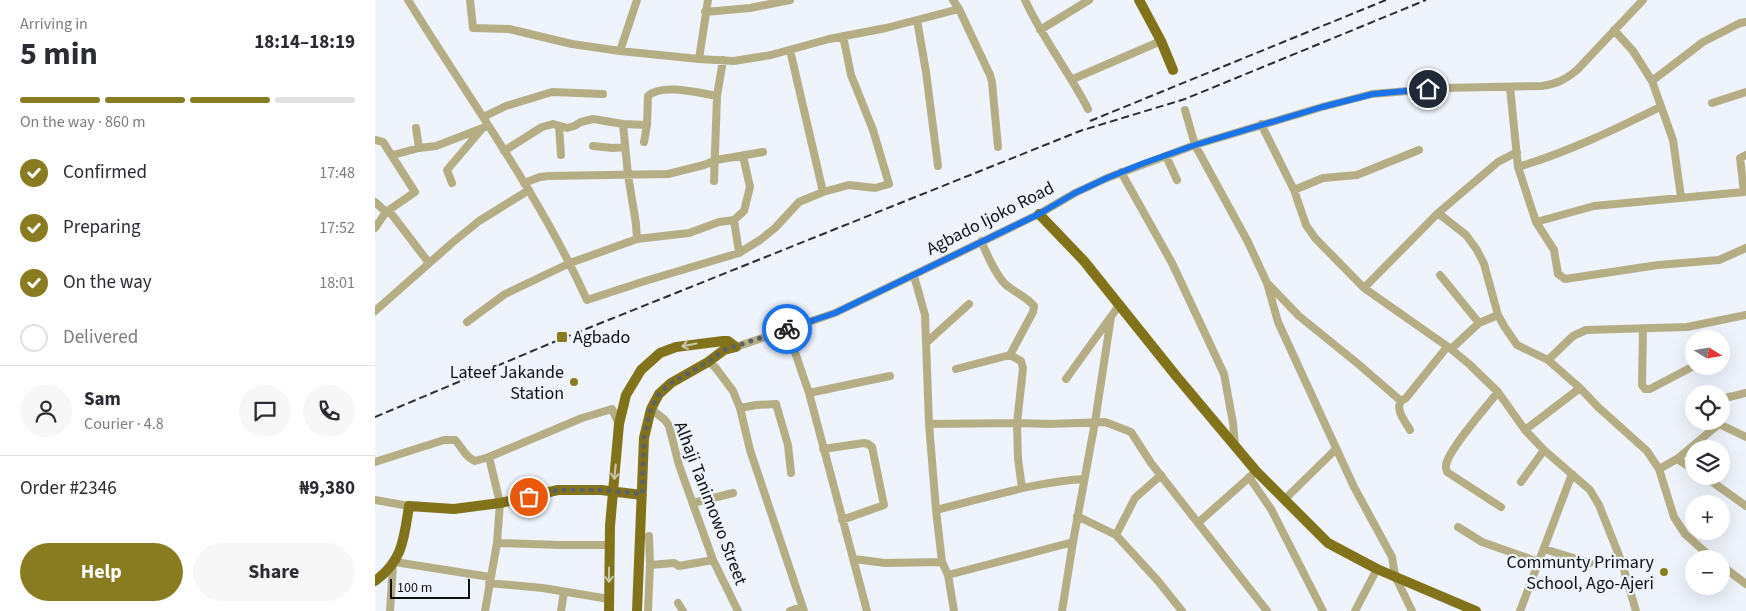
<!DOCTYPE html>
<meta charset="utf-8">
<style>
body{margin:0;font-family:"Source Sans 3",sans-serif;background:#f7f7f7;color:#2b2b33;height:100vh;display:flex;flex-direction:column;font-size:19px;white-space:nowrap}
*{box-sizing:border-box;margin:0}
p{font-size:16px;color:#7c7c81}
.icon{flex:none;width:28px;height:28px;fill:none;stroke:currentColor;stroke-width:2;stroke-linecap:round;stroke-linejoin:round}
.map{position:relative;flex:1;overflow:hidden}
.sheet{display:flex;flex-direction:column;background:#fff;width:375px}
.sheet>*{flex:none}
.needle{width:32px;rotate:101deg}
.controls{position:absolute;left:1310px;top:330px;display:grid;gap:10px}
.controls a{display:grid;place-items:center;width:45px;height:45px;border-radius:50%;background:#fff;box-shadow:0 5px 20px #0002;font-size:25px}
.scale{position:absolute;left:15px;bottom:12px;width:80px;box-sizing:border-box;padding-left:5px;border:2px solid #0f1113;border-top:0;font-size:14px;line-height:18px;white-space:nowrap;color:#0f1113;-webkit-text-stroke:4px #eef3fc;paint-order:stroke}
.pin{position:absolute;display:grid;place-items:center;width:42px;height:42px;color:#fff;margin:-21px;border:2px solid #fff;border-radius:50%;box-shadow:0 1px 5px #0007}
.courier{position:absolute;display:grid;place-items:center;width:50px;height:50px;margin:-25px;border:4px solid #1a73e8;border-radius:50%;background:#fff;color:#222;box-shadow:0 1px 6px #0007}
.overview em{font-style:normal;font-weight:700}
.overview div{display:flex;flex-direction:column-reverse}
.overview{display:flex;align-items:center;justify-content:space-between;height:85px;padding:0 20px}
h1{font-size:32px;font-weight:700;line-height:38px}
.bar{display:grid;grid-template-columns:repeat(4,1fr);gap:8px 5px;align-content:center;height:60px;padding:0 20px}
.bar i{height:6px;border-radius:4px;background:#e1e1e2}
.bar .current{background:#897b20}
.bar p{grid-column:span 4}
.line{display:flex;align-items:center;gap:12px;padding:0 20px;border-top:1px solid #e1e1e2}
.line div{flex:1}
.round{display:grid;place-items:center;flex:none;width:52px;height:52px;border-radius:26px;background:#f7f7f7}
ol{padding:0 20px;list-style:none}
li{display:flex;align-items:center;gap:15px;height:55px}
li p{margin-inline-start:auto}
li .icon{padding:5px;border-radius:50%;background:#897b20;color:#fff;stroke-width:4}
li:last-child{color:#7c7c81}
li i{width:28px;height:28px;border:2px solid #e1e1e2;border-radius:50%}
.button{display:flex;gap:10px;margin-top:auto;padding:10px 20px}
.button a{flex:1;height:58px;border-radius:30px;background:#897b20;color:#fff;font-size:20px;font-weight:700;line-height:58px;text-align:center}
.button a+a{background:#f7f7f7;color:#2b2b33}
main{display:flex;flex:1;min-height:0}
.map>svg:first-child{display:block}
.lines{fill:none;stroke-linecap:round;stroke-linejoin:round}
.minor{stroke:#b5ae85;stroke-width:8}
.major{stroke:#82731a;stroke-width:10}
.rail{stroke:#2b2d30;stroke-width:2;stroke-dasharray:8 4;stroke-linecap:butt}
.oneway{stroke:#c8c6ad}
.done{stroke:#5d6065;stroke-width:5;stroke-dasharray:0 9}
.route{stroke:#1a73e8;stroke-width:6}
.poi-dot{fill:#897b20;stroke:#eef3fc;stroke-width:2}
.labels{text-anchor:middle;stroke-width:4.5;stroke-linejoin:round;paint-order:stroke}
.street-label{font-size:18px;fill:#0f1113;stroke:#eef3fc}
.poi-label{font-size:18px;fill:#0f1113;stroke:#eef3fc;text-anchor:end}
</style>
<main>
<section class="sheet">
<div class="overview"><div><h1>5 min</h1><p>Arriving in</p></div><em>18:14–18:19</em></div>
<div class="bar"><i class="current"></i><i class="current"></i><i class="current"></i><i></i><p>On the way · 860 m</p></div>
<ol>
<li><svg class="icon" aria-label="check" viewBox="0 0 24 24"><path d="M5 12l5 5 9-10"/></svg>Confirmed<p>17:48</p></li>
<li><svg class="icon" aria-label="check" viewBox="0 0 24 24"><path d="M5 12l5 5 9-10"/></svg>Preparing<p>17:52</p></li>
<li><svg class="icon" aria-label="check" viewBox="0 0 24 24"><path d="M5 12l5 5 9-10"/></svg>On the way<p>18:01</p></li>
<li><i></i>Delivered</li>
</ol>
<div class="line" style="height:90px"><a class="round"><svg class="icon" aria-label="person" viewBox="0 0 24 24"><circle cx="12" cy="8" r="4"/><path d="M4 21q1-7 8-7t8 7"/></svg></a><div><b>Sam</b><p>Courier · 4.8</p></div><a class="round"><svg class="icon" aria-label="chat" viewBox="0 0 24 24"><path d="M4 5h16v11H9l-5 4z"/></svg></a><a class="round"><svg class="icon" aria-label="phone" viewBox="0 0 24 24"><path d="M5 4h4l2 5-3 2q2 4 5 5l2-3 5 2v4C11 20 4 13 5 4z"/></svg></a></div>
<div class="line" style="height:65px"><div>Order #2346</div><b>₦9,380</b></div>
<div class="button"><a>Help</a><a>Share</a></div>
</section>
<div class="map">
<svg width="1371" height="611" viewBox="0 0 1371 611">
<rect width="100%" height="100%" fill="#eef3fc"/>
<g class="lines">
<path class="minor" d="M33,0C94,99 164,194 212,300L270,281L364,253L359,220
M95,0L98,28L134,29L197,44L245,51L324,59L359,61L396,55L454,39L511,28L584,9
M578,0L584,9L615,75L617,82L623,147
M650,0C668,39 694,72 713,109
M330,12L375,8L415,0
M542,20L551,72L563,166
M665,30L714,0
M1239,30L1258,51L1277,81L1298,140L1306,197
M415,50L448,192
M245,51L262,0
M324,59L333,0
M698,79L786,41
M1277,81L1328,42L1365,23L1371,22
M1135,87L1143,167L1161,222L1179,250L1183,274L1190,279L1283,265L1344,260L1371,248
M1337,103L1371,92
M810,110L820,145L873,242L892,283L903,322L979,487L1017,557L1020,576L1037,611
M108,117L131,106L177,92L228,94
M248,124L253,175L261,224L262,239
M886,124L919,190L931,225L940,238L989,288L1076,349L1094,364L1123,392L1150,430L1169,450L1215,490L1224,505L1247,563L1261,611
M184,126L186,155
M41,128L44,148
M0,140L8,142L40,192L11,212L0,228
M269,142L272,125L273,96C287,83 324,93 342,96
M218,146L238,148L250,147
M129,151L167,127L178,124L192,128L199,126L206,122L218,119L248,124L272,125
M18,155L44,148L61,146L113,126
M791,156L802,180
M1143,167C1193,152 1239,130 1285,107
M746,172L797,263L849,374L858,423L860,446
M339,181L342,96L348,60
M77,183L72,170L106,130
M149,183L165,177L173,176L293,174L329,165L341,160L388,152
M919,190L948,178L982,175L1044,150
M0,202L11,212H15L54,263
M1063,213L1091,235L1102,250L1109,264L1123,315L1129,326L1142,345L1173,360L1205,388L1223,407L1272,451L1284,469L1299,517L1310,534L1338,559
M1161,222L1219,206L1369,192L1365,158L1371,155
M364,253L385,240L400,228L424,202L448,192L474,185L500,188L514,184L498,130L476,75L468,36
M1065,275L1104,323
M539,276L550,315L554,424L561,510L567,562L573,575L579,611
M892,283L924,316L982,363L1026,401C1020,410 1030,421 1035,430
M989,288L1063,213L1123,162L1142,152
M0,311L77,243L104,221L154,190
M92,322L130,294L195,263L262,239L314,233L344,222L359,220L369,211L375,187L368,156
M412,329L434,393L492,611
M1268,329L1267,385L1270,389H1275L1315,368
M552,342L594,304
M361,347L460,313L664,214L700,193L732,178L820,145L947,107L997,94L1069,88L1167,86C1182,84 1191,79 1202,70L1268,0
M1076,349L1104,323L1123,315
M635,355L646,361L648,368L642,423L643,459L647,488
M1173,360L1198,336L1211,330L1312,327L1371,315
M333,362L340,367L358,391L365,408L375,450L429,611
M581,369L635,355L658,312L659,306C652,297 639,292 630,284C619,272 613,256 606,241
M691,379L745,304
M1123,392C1112,406 1073,450 1071,465C1070,466 1072,471 1072,472L1126,507
M434,393L515,376
M1346,399L1371,393
M1026,401L1031,398L1072,347
M365,408L381,405L401,404L413,445L416,473
M276,409L290,420L294,426L304,465L338,560L363,611
M554,424L642,423L675,424L730,422L756,432L776,463L892,611
M1344,424L1371,437
M1150,430L1205,388
M448,449L489,443L493,444L497,447L509,505L467,520
M1302,459L1319,470
M0,462L69,440H80C88,448 89,456 100,461L114,457L207,418L237,409L244,424
M1284,469L1302,459L1344,424L1343,421
M1329,476L1371,506
M874,477L896,509L948,611
M1146,482L1169,450
M0,500L34,506
M909,500L961,449
M318,503L358,493
M561,510C611,498 659,482 709,479
M702,516L741,535L783,581L807,611
M824,522L878,474
M1083,527L1107,542L1164,562
M741,535L760,498L786,475
M274,536L275,565L299,563L304,566L338,560
M122,543L186,545H234
M1169,549L1215,563
M479,559L510,563L567,562
M20,562L115,577
M1346,565L1371,584
M573,575L698,542
M114,583L168,588L234,599
M303,603L308,611
M15,611L18,564
M110,611L122,543L125,503L114,457
M186,611L189,592
M273,611L275,565
M415,611L427,607
M687,611L698,542L720,422L736,317
M980,611L1002,569
M1145,611L1197,474"/>
<path class="major" d="M764,0L786,41L798,70
M664,214L709,261L802,377L881,471L953,543L1002,569L1101,611
M0,581C28,561 29,538 34,506L79,509L125,503L183,490H226L267,495
M234,611L235,526L244,424L251,395L266,370L285,353L301,347L348,341H353L361,347
M262,611L269,438L276,409L284,394L296,383L333,362L349,350L361,347"/>
<path class="rail" d="M715,121L1011,0
M0,417L186,339L705,131L810,99L1051,0"/>
</g>
<defs><path id="oneway-shaft" d="M-6 0H5M1.5-3L5.5 0L1.5 3" fill="none" stroke-width="1.6" stroke-linecap="round" stroke-linejoin="round" transform="scale(1.25)"/></defs>
<g class="oneway">
<use href="#oneway-shaft" transform="translate(314 345) rotate(169)"/>
<use href="#oneway-shaft" transform="translate(240 472) rotate(96)"/>
<use href="#oneway-shaft" transform="translate(234 575) rotate(90)"/>
</g>
<g class="lines">
<path class="done" d="M154,497L183,490H226L267,494L269,438L276,409L284,394L296,383L333,362L349,350L412,329"/>
<path class="route" d="M412,329L460,313L664,214L700,193L732,178L769,163L820,145L947,107L998,94L1053,89"/>
</g>
<g class="poi-dot">
<rect x="181" y="331" width="12" height="12" rx="2.5"/>
<circle cx="199" cy="382" r="5"/>
<circle cx="1289" cy="572" r="5"/>
</g>
<g class="labels">
<g class="street-label">
<text transform="translate(615 218) rotate(-27)" y="6">Agbado Ijoko Road</text>
<text transform="translate(336 503) rotate(69)" y="6">Alhaji Tanimowo Street</text>
</g>
<g class="poi-label">
<text x="198" y="343" text-anchor="start">Agbado</text>
<text x="189" y="378">Lateef Jakande<tspan x="189" dy="21">Station</tspan></text>
<text x="1279" y="568">Communty Primary<tspan x="1279" dy="21">School, Ago-Ajeri</tspan></text>
</g>
</g>
</svg>
<div class="controls">
<a><svg class="needle" viewBox="-14 -14 28 28"><path d="M0-13l5 13h-10z" fill="#e53935"/><path d="M0 13l5-13h-10z" fill="#7c7c81"/></svg></a>
<a><svg class="icon" aria-label="locate" viewBox="0 0 24 24"><circle cx="12" cy="12" r="6"/><path d="M12 2v4M12 18v4M2 12h4M18 12h4"/></svg></a>
<a><svg class="icon" aria-label="layers" viewBox="0 0 24 24"><path d="M12 4l9 5-9 5-9-5zM3 14l9 5 9-5"/></svg></a>
<a>+</a>
<a>−</a>
</div>
<div class="scale">100 m</div>
<div class="pin" style="left:154px;top:497px;background:#ea580c"><svg class="icon" aria-label="bag" viewBox="0 0 24 24"><path d="M5 8h14l-1 12H6zM9 8a3 3 0 0 1 6 0"/></svg></div>
<div class="pin" style="left:1053px;top:89px;background:#1f2937"><svg class="icon" aria-label="home" viewBox="0 0 24 24"><path d="M3 11l9-7 9 7M6 9v11h12V9"/></svg></div>
<div class="courier" style="left:412px;top:329px"><svg class="icon" aria-label="bike" viewBox="0 0 24 24"><circle cx="6" cy="16" r="4"/><circle cx="18" cy="16" r="4"/><path d="M6 16l4-8h5l3 8M10 8l3 8H6M13 5h3"/></svg></div>
</div>
</main>
